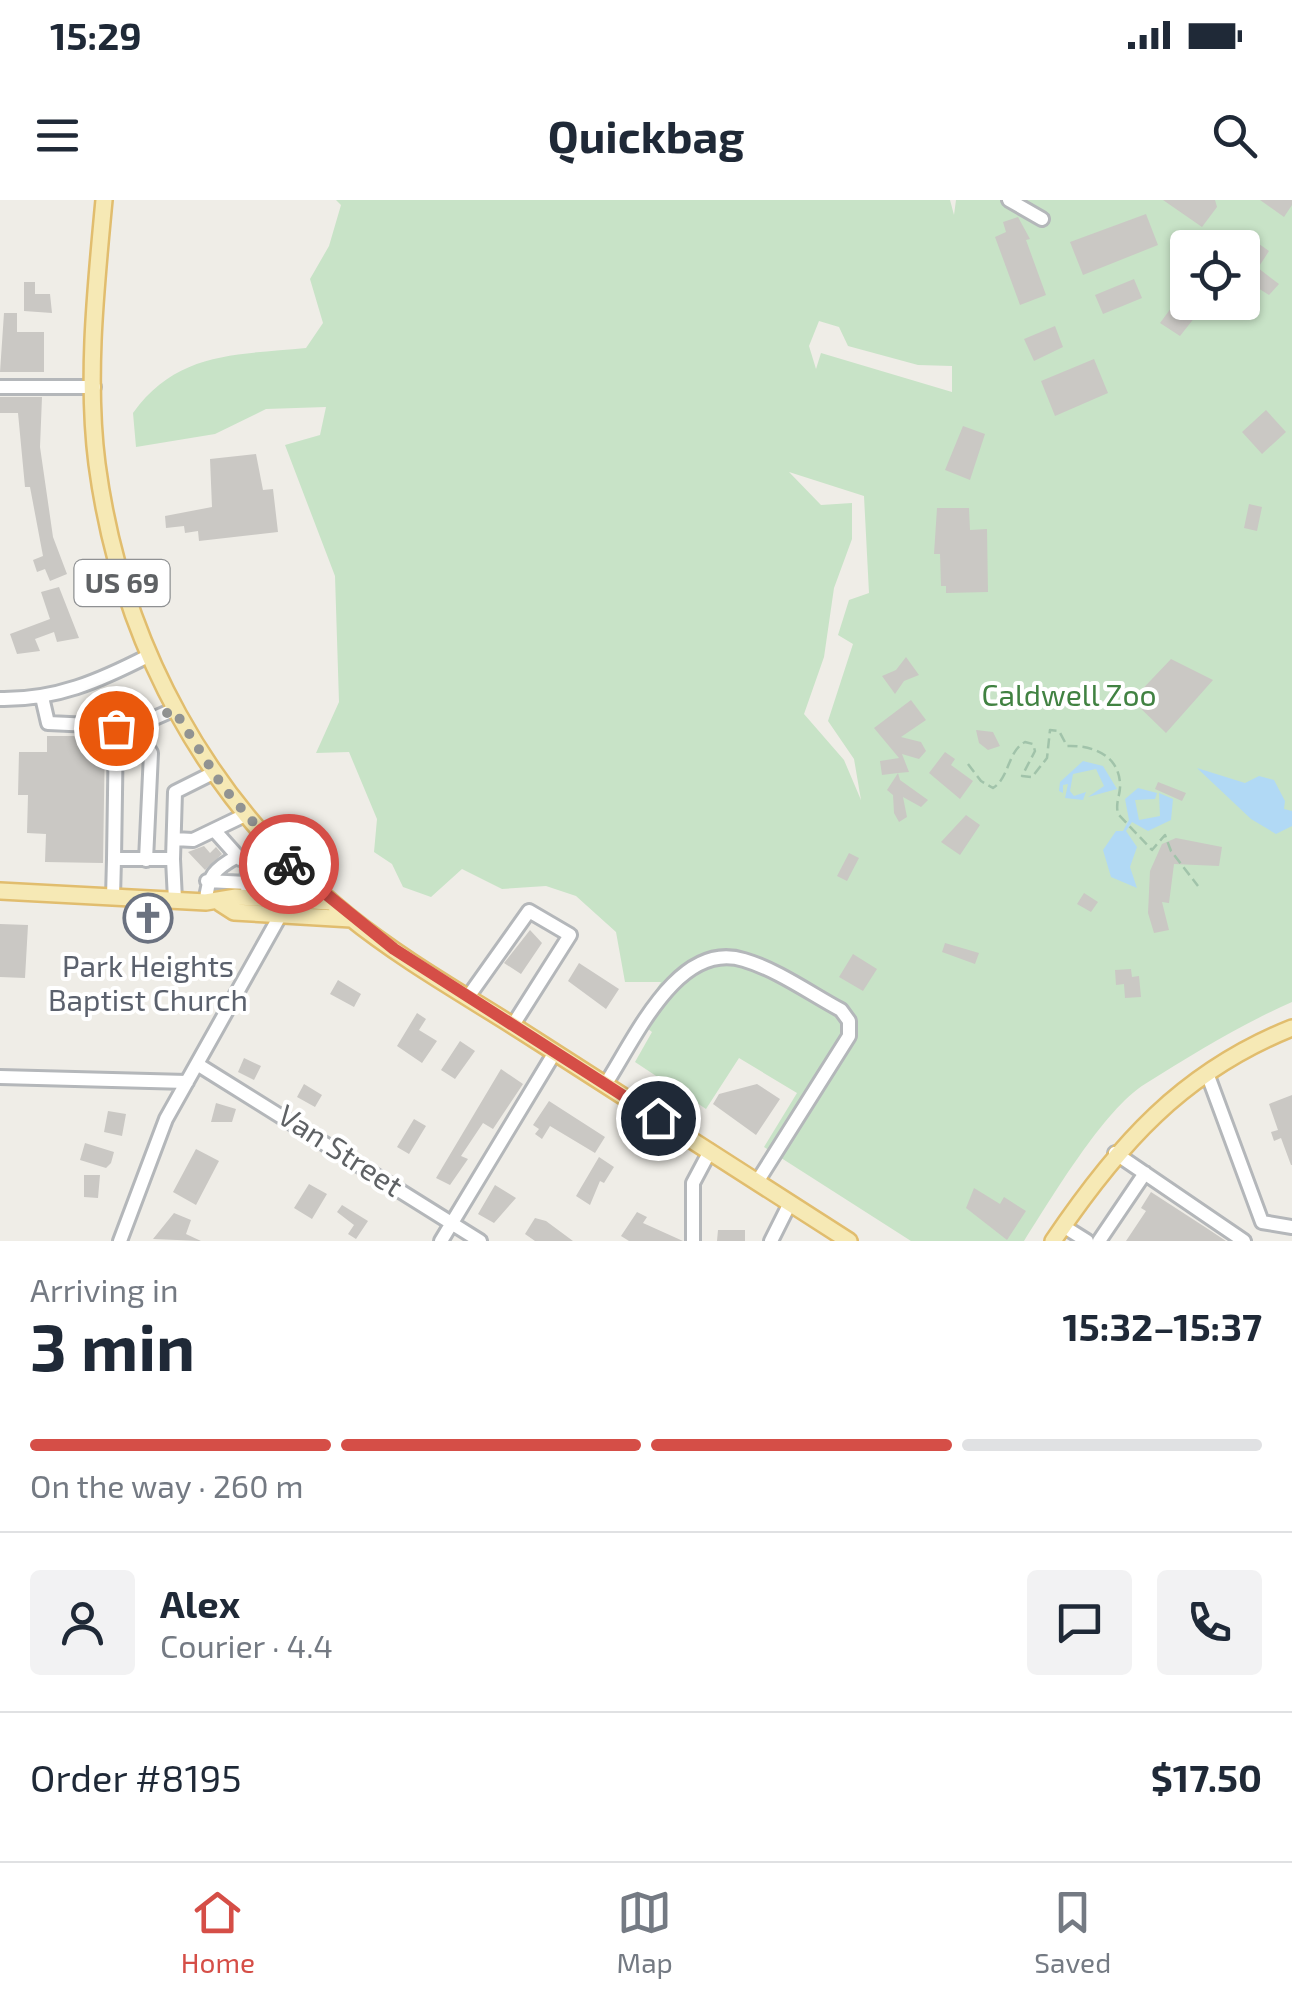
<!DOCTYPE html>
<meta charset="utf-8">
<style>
body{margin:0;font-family:"Exo 2",sans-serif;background:#f2f2f3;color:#1f2937;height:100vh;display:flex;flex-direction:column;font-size:38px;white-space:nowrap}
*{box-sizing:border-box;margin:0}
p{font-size:32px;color:#747a83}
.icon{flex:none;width:55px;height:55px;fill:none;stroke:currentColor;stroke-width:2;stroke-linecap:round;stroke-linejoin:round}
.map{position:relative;height:1041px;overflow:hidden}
.drawer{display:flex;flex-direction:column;background:#fff;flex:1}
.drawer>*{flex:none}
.controls{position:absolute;left:1170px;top:30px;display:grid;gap:20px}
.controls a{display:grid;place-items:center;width:90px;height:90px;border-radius:10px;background:#fff;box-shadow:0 2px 8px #0004;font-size:50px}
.pin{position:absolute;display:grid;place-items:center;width:85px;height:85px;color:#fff;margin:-42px;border:5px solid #fff;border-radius:50%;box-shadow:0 2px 10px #0007}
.courier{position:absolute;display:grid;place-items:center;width:100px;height:100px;margin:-50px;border:8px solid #d54e47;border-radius:50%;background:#fff;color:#222;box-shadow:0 2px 12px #0007}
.summary em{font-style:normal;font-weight:700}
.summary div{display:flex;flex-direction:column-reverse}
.summary{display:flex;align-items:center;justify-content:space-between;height:170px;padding:0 30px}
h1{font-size:65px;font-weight:700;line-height:75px}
.bar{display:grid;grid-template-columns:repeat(4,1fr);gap:15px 10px;align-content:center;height:120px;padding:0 30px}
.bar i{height:12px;border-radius:8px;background:#e0e1e3}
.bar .selected{background:#d54e47}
.bar p{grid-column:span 4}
.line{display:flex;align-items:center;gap:25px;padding:0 30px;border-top:2px solid #e0e1e3}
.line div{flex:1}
.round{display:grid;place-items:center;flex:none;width:105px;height:105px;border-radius:10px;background:#f2f2f3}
.status{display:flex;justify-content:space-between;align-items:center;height:70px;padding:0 50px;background:#fff;direction:ltr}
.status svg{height:28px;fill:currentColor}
header{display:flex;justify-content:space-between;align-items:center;height:130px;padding:0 30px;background:#fff;font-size:45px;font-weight:700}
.tabs{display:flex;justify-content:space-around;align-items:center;height:140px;border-top:2px solid #e0e1e3;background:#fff;font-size:28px;color:#747a83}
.tabs a{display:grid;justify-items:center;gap:5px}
.tabs .selected{color:#d54e47}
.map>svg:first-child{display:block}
.green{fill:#c8e3c7;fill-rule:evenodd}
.water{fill:#b1d9f5}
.building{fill:#cac8c4}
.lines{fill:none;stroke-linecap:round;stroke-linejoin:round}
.minor-casing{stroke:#b4b7ba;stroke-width:18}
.major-casing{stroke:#e1bd6e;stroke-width:20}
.path{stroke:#a1c3aa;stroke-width:2.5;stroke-dasharray:10 5;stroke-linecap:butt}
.minor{stroke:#fff;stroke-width:12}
.major{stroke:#f6e9b5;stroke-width:15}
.done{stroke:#919392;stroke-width:10;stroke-dasharray:0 18}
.route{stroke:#d54e47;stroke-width:12}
.labels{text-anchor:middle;stroke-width:8;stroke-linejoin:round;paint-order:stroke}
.shield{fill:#fff;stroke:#8f9193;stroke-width:2.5}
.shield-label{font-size:28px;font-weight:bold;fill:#5f6265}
.park-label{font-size:30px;fill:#418242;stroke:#fff}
.worship-label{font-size:30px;fill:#5b616d;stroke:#fff}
.street-label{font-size:30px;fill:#5f6265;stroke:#fff}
</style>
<div class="status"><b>15:29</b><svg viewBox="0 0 49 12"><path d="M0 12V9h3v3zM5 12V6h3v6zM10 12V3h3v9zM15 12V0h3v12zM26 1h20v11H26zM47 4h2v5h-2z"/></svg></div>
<header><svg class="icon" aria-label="menu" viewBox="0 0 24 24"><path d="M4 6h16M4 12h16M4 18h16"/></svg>Quickbag<svg class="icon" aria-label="search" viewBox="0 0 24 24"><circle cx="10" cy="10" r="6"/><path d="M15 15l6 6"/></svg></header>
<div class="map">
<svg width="1292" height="1041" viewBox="0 0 1292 1041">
<rect width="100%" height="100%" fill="#efede7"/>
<path class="green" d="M336,0H950L954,15L956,0H1292V802C1240,825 1193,854 1145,884C1104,909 1051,999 1024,1041H911L764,947L797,893L739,858L706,909L635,862L652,832L637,820L661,782H625L616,732L576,696L546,686L502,689L462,669L431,697L403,687L392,664L374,652L377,619L349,552L316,553L339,502L335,376L285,245L320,235L326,207L266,209L215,234L136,247L133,213C177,151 237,155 306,148L323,123L310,79L329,46L341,5ZM1188,48H1242V102H1188ZM819,121L839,127L848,146L918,165L952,166V192L821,153L816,169L809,146ZM789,272L864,296L869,393L849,400L838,435L853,444L828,521L854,559L861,600L844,560L804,514L824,457L834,388L852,339V303L821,305Z"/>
<path class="water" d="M1083,561L1103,566L1117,589L1088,597L1104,586L1096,569L1073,574L1070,591L1074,596L1086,592L1083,600L1065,598L1068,584L1063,585V593L1059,591L1060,582Z
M1197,568L1245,583L1259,576L1274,580L1285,601L1284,609L1292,611V626L1276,634L1251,619Z
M1138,588L1157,593L1155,599L1135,600L1139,620L1160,616L1159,593L1173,599L1171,620L1148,631L1132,622L1126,631L1137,647L1130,667L1137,688L1111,677L1103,650L1116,631H1123L1129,620L1125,599Z"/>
<path class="building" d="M1163,0H1215L1217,7L1202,27Z
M1260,0H1292V5L1284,17Z
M1146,14L1158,45L1083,75L1070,42Z
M1018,17L1030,39L1026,40L1046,95L1020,105L995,37L1006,32L1003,22Z
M1249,37L1269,51L1258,68L1279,84L1269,95L1242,78V46Z
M1134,79L1142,98L1103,114L1095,95Z
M24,82H35V94H50L52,113L24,111Z
M1188,85V102H1207L1180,136L1160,123Z
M4,113H17V132H44V172H0Z
M1055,126L1063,147L1034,161L1024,139Z
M1094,159L1108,193L1055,216L1041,181Z
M0,197H42L40,247L53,337L67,374L50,381L45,369L37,372L33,360L43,356L30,287H25L18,213H0Z
M1266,210L1286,232L1262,254L1242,232Z
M963,226L985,234L970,280L945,270Z
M256,254L263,290L273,289L278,332L199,341L198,331L185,333L184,326L166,328L165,316L212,307L210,259Z
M1249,304L1262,307L1257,331L1244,328Z
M937,308H969L970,330L987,329L988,392L946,393V386H941L940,354H934Z
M59,387L79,438L57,442L54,432L35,439L40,451L17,454L10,434L50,419L41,392Z
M906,457L919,475L904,481L895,494L882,476L896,470Z
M1171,459L1213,480L1166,533L1132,500Z
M911,500L926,520L901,537L921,542L926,551L919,559L902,554L909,572L898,573L900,580L928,600L921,607L903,597L907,617L899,622L894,613L893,595L887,590L898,573L882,575L880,561L899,558L874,528Z
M976,530L993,532L1000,546L988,550L979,543Z
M47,536H105L103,663L45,662L46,634L27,633L28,595H18L19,552H47Z
M945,552L955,559L951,565L973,581L960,599L929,573Z
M1158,582L1186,593L1182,601L1155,589Z
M966,615L980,625L960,655L941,642Z
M1176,638L1222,647L1219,666L1174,664L1169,703L1162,702L1169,730L1154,733L1148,713L1150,671L1162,644Z
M204,646L210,653L216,647L222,654L205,670L188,652Z
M849,653L859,658L847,681L837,676Z
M1084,693L1098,702L1091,712L1077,704Z
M0,724L28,725L25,778L0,777Z
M530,730L542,743L521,774L504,763Z
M945,743L979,753L975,764L942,752Z
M853,754L877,769L863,791L839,777Z
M579,763L619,789L606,809L568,781Z
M1131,769L1132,777L1139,776L1141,797L1125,798L1124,784L1116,785L1115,770Z
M338,780L361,794L354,807L330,794Z
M417,813L426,819L419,830L437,841L422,863L397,846Z
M460,841L475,851L455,879L441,870Z
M244,858L261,866L254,880L238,872Z
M501,869L523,884L493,929L483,923L461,956L468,959L450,985L436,978Z
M304,884L322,895L315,907L297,897Z
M757,884L780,899L756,935L713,904L719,894Z
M1292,895V965H1291L1281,938L1274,941L1271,932L1278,930L1269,904Z
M549,901L605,937L595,953L550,926L542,939L535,934L539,929L533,925Z
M216,903L236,909L232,922H211Z
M108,911L126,914L122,936L104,932Z
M414,919L426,926L409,954L397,947Z
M85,943L114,952L111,963L106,968L80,960Z
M196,949L219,961L196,1005L173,992Z
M599,957L614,967L604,983L600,981L590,1005L576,996Z
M84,975H100L98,998L84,997Z
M309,984L327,994L312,1019L294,1008Z
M495,985L516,998L494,1023L478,1014Z
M974,988L1000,1004L1004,997L1026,1011L1007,1040L966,1008Z
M1151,992L1208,1029L1226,1041H1126L1146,1011L1141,1008Z
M342,1005L368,1021L356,1039L348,1034L354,1025L337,1012Z
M637,1012L647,1017L643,1023L683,1041H629L621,1036Z
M174,1013L191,1020L186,1034L201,1041L153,1039Z
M535,1018L546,1021L573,1041H535L525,1034Z
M718,1030H745V1041H717Z"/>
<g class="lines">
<g class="minor-casing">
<path id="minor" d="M1009,0L1042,19
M0,187H94
M42,497L48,523L134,527L175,509
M0,499C56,500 99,481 148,456
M134,527L151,553L146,660
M116,528L114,659H173L175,592L213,573
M215,631L240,659
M174,639L193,640L245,615
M173,659L175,700
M207,681L247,683
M113,697L114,659
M247,698L248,667L271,646
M206,702C207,677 215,668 238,656
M468,797L529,711L570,735L513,825
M197,864L480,1041
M1207,873L1262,1022L1292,1027
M0,877L187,882
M605,885C635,839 678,739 744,760C778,770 811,794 841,810L849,821V836L757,982
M1115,953L1244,1041
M1063,1026L1087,1041
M120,1041L166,919L281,714
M441,1041L555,852
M693,1041V983L710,951
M771,1041L790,1003
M1099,1041L1145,973"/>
</g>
<g class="major-casing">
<path id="major" d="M104,0C96,86 86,178 97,264C121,444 207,602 348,716C406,763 474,800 537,841C641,908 745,975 849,1041
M0,691L206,702L236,697L331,702
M220,703L234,712L351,719
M1053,1041C1118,945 1182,872 1292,828"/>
</g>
<path class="path" d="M968,564L981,581L993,588C1010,577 1007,552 1025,542L1033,544L1035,551L1022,576L1032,577L1047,558L1050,530L1059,531L1067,546C1091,545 1118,554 1120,583C1121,595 1115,601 1118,614L1152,650L1165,635L1171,651L1198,686"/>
<use href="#minor" class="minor"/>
<use href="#major" class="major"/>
</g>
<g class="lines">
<path class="done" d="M116,528L134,527L174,510L223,587L289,664"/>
<path class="route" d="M289,664L394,749L658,918"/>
</g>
<defs>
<g id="church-ring" transform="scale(2.5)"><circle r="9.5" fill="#fff" stroke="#6b7280" stroke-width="1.5"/><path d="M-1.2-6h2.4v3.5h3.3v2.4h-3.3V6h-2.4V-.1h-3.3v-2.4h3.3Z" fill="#6b7280"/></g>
</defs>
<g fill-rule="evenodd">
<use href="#church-ring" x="148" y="718"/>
</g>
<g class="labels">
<rect class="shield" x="74.5" y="360" width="95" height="46" rx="8"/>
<g class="shield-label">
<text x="122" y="393">US 69</text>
</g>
<g class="park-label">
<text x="1069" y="506">Caldwell Zoo</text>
</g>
<g class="worship-label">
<text x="148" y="777">Park Heights<tspan x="148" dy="34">Baptist Church</tspan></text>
</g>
<g class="street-label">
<text transform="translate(340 951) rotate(33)" y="10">Van Street</text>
</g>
</g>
</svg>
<div class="controls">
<a><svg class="icon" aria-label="locate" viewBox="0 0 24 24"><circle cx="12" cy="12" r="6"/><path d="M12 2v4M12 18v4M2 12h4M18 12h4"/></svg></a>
</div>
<div class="pin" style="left:116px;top:528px;background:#ea580c"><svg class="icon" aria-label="bag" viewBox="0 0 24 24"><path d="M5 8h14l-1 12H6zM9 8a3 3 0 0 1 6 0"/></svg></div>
<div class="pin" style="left:658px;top:918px;background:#1f2937"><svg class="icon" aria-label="home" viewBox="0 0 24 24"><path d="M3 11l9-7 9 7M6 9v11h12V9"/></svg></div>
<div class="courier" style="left:289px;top:664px"><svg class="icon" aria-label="bike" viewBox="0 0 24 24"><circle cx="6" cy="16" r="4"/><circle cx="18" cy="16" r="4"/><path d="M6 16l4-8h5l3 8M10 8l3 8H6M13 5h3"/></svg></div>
</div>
<section class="drawer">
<div class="summary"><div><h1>3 min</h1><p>Arriving in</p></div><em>15:32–15:37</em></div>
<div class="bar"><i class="selected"></i><i class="selected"></i><i class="selected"></i><i></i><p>On the way · 260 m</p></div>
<div class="line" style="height:180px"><a class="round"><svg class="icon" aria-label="person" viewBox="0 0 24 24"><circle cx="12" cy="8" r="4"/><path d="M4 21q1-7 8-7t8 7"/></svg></a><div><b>Alex</b><p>Courier · 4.4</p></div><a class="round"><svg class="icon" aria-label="chat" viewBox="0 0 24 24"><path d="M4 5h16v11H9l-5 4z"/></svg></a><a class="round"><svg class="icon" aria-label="phone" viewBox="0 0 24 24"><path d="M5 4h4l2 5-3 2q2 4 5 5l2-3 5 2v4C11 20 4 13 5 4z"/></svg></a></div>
<div class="line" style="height:130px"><div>Order #8195</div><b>$17.50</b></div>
</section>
<nav class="tabs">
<a class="selected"><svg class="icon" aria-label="home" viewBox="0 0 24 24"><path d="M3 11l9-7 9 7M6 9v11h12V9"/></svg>Home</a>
<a><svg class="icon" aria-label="map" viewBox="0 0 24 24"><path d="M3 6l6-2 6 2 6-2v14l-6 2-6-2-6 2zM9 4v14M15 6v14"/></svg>Map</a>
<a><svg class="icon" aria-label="saved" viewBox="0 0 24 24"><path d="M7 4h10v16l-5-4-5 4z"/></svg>Saved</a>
</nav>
